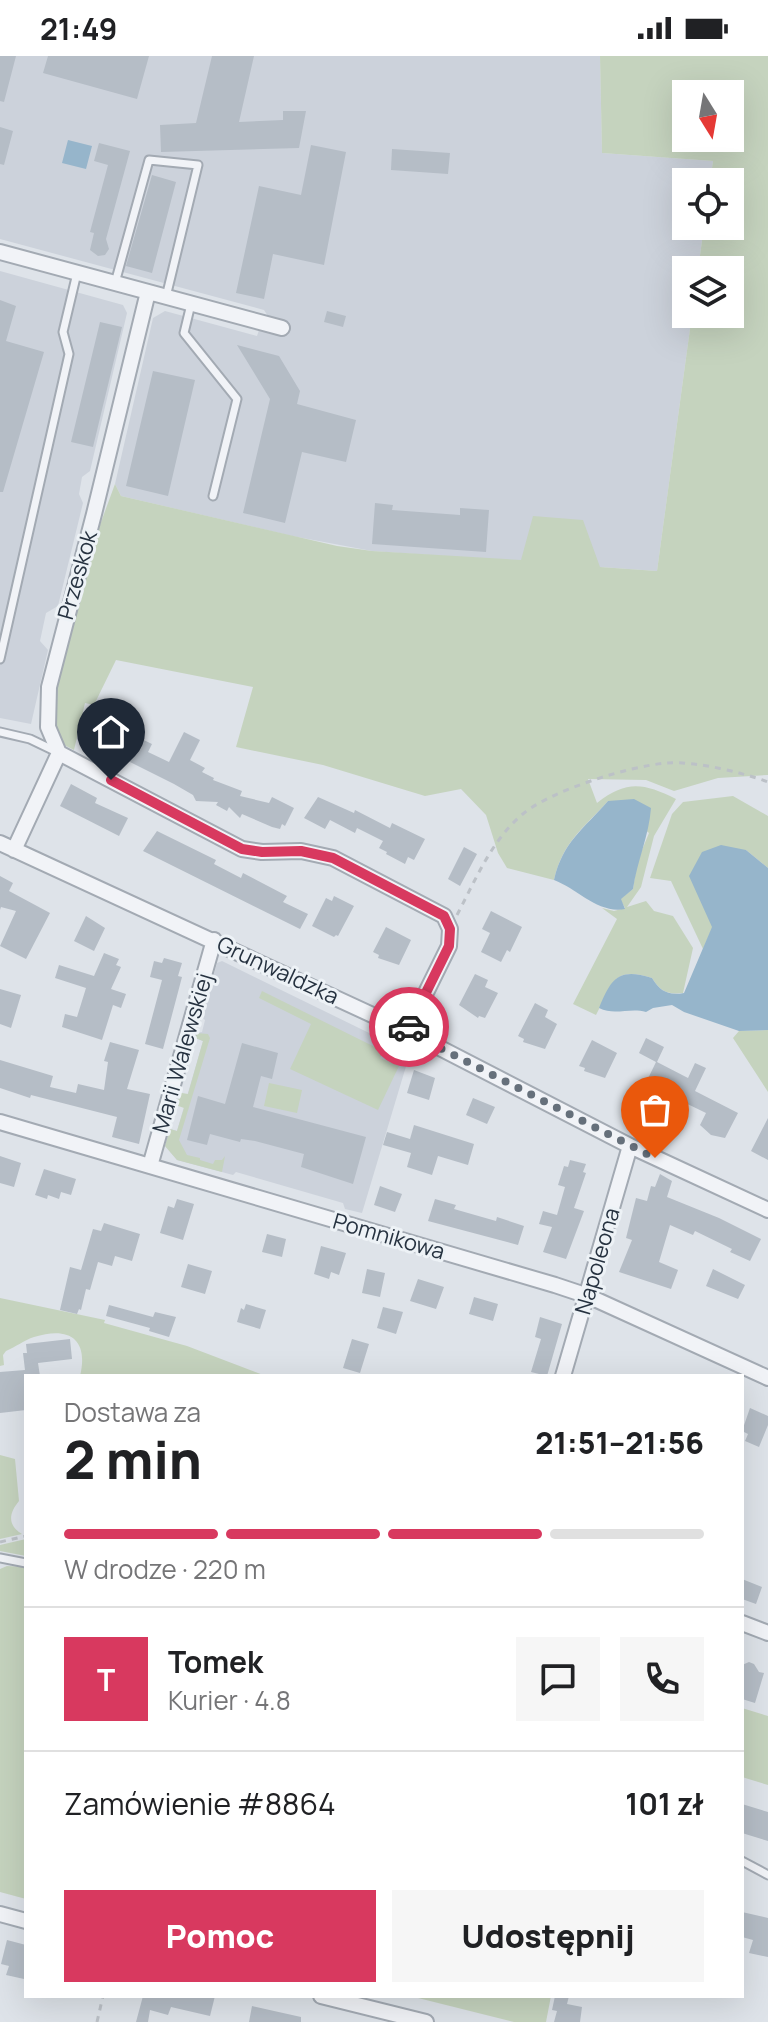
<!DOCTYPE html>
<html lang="pl">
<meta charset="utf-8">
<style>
body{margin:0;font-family:Manrope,sans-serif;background:#f6f6f6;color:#202124;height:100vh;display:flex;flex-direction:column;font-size:30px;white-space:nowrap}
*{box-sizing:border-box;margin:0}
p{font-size:26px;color:#757577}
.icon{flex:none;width:44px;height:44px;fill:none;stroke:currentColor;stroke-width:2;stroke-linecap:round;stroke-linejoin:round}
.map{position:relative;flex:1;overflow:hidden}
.panel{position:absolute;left:24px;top:1318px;width:720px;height:624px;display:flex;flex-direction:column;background:#fff;border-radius:0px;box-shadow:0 8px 32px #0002}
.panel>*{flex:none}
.needle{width:52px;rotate:169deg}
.controls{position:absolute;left:672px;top:24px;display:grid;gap:16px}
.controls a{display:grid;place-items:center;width:72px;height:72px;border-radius:0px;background:#fff;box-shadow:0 8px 32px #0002;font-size:40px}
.pin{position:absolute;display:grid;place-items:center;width:68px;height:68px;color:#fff;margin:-82px -34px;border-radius:50% 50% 50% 0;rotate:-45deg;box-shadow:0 0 8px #0007}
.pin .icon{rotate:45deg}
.courier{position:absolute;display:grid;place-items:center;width:80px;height:80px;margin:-40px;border:6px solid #d8395f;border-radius:50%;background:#fff;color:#222;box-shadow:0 2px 10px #0007}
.summary em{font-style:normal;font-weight:800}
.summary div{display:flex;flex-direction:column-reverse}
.summary{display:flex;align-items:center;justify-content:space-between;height:136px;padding:0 40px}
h1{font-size:52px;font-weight:800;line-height:60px}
.bar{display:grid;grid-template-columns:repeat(4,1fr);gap:12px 8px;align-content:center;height:96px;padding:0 40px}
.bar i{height:10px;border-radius:6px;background:#e0e0e0}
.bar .current{background:#d8395f}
.bar p{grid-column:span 4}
.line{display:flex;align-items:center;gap:20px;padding:0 40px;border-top:2px solid #e0e0e0}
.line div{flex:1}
.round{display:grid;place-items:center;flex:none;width:84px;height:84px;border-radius:0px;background:#f6f6f6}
.button{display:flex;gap:16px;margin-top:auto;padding:16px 40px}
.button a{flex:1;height:92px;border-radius:0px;background:#d8395f;color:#fff;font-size:32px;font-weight:800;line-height:92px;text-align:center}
.button a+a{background:#f6f6f6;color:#202124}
.status{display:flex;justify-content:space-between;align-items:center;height:56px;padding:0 40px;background:#fff;direction:ltr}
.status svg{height:22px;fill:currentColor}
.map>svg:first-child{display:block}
.built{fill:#ccd2db}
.green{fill:#c5d3be;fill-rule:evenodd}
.water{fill:#96b5cb}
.building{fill:#b5bdc6}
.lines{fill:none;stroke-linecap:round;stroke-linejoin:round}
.service-casing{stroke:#a3aab3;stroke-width:11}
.minor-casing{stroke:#a3aab3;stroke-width:18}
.path{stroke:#bcc1c7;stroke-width:3;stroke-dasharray:6 6;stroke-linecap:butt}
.service{stroke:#f1f3f7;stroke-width:7}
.minor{stroke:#f1f3f7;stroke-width:14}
.done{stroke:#66707b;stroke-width:8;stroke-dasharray:0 14.4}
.route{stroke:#d8395f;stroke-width:10}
.labels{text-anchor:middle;stroke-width:6;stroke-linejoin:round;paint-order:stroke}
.street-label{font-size:22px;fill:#263240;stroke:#edf2f6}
</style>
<div class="status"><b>21:49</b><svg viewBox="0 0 49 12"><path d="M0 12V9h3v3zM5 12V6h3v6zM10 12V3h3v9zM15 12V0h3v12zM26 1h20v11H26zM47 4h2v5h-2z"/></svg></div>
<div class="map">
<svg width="768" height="1966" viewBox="0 0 768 1966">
<rect width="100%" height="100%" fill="#dee3e9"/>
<path class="built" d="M0,0H600L602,97L713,105L710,126H686V170H704L698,214H686V258H692L657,515L372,495L292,480L121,440L115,428L153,262L165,255L257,280L259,274L280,279L264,254L0,183Z
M0,215L123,249L127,257L90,415L82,421L79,438L83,447L58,550L46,557L40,585L48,594L31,668L0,662Z
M222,905L410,997L362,1157L345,1153L343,1147L236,1116L233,1119L177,1104L165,1090L170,1073L177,1075L203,985L195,982L196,977L202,976L205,964L202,961L217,907Z"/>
<path class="green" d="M600,0H768V719L718,722L674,735L646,724L588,723L597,747C627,724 643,727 676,743L654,780L641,831L627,851L646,845L654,855L673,860L693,892L683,937C667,939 660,935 652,922C611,909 612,930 596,959L573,948L617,863L602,852L614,855L625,852L620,843L633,833L637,806L649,777L608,745C584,772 563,785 554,824L507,812L498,797L486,759L461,733L425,740L323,709L236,691L253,631L116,604L94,649L85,647L74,694L64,689L53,669L56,624L97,477L115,428L121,440L337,490L372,495L521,504L533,460L583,464L600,511L657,515L692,258H730V214H698L704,170H730V126H710L713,105L602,97ZM686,38H730V82H686Z
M733,740L768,760V812L746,794L703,893L671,825L650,822L672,758L683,746Z
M262,935L383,995L380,1002L399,1010L378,1054L290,1013L311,968L259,942Z
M768,974V1036L733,982L739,975Z
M196,977L208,978L210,982L179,1084L187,1099L200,1102V1104L213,1108L215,1104H222L225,1100L222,1116L177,1104L165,1090L170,1073L177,1075L184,1052L173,1048L176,1036L188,1038L203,985L195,982Z
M269,1027L302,1034L297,1057L264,1050Z
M0,1242L105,1264L104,1267L187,1290L266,1320H80C89,1283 69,1270 34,1281C24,1284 16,1291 6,1295L3,1299L4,1309L0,1310Z
M0,1399L15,1403L19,1445C9,1457 7,1469 22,1478L0,1483Z
M26,1483V1500L0,1495V1489Z
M7,1510L26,1511V1843L0,1836V1513Z
M742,1652L768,1660V1729L742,1721Z
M410,1940H551L546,1966H514Z"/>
<path class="water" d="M68,84L92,90L86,113L62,107Z
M634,743L651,752C649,780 637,805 633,833L621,843L625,853C598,858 578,833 554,824C563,785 584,773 608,745Z
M721,789L746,794L768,812V974L739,975L684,956L672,949L653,952L646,956C630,951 615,960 599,952C611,923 618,911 652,922C660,935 668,940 684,937L712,871L689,820L702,796Z"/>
<path class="building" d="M0,0H16L4,46L0,45Z
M48,0H149L137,43L43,17Z
M212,0H254L239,66L283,64V55H306L299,92L161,96L160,69L196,67Z
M0,71L13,75L4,109L0,108Z
M99,87L130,95L106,183L109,193L105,199L98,200L90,194L94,177L90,176L108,109L94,105Z
M311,89L346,96L324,209L273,198L264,243L236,237L259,130L301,139Z
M392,93L450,97L448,118L391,114Z
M152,119L176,126L152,217L126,210Z
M0,244L16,250L6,285L44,296L3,436H0Z
M327,255L346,260L343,271L324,266Z
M100,266L122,271L93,391L71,386Z
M237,289L279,300L300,335L297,348L356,364L346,406L302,396L285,467L243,457L270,343Z
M153,315L195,324L168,440L126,430Z
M375,447L393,449L392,454L460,459V452L489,454L486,496L372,488Z
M121,673L152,688L148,696L169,706L184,676L200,684L190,704L205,712L202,716L214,722L213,724L242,735L240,740L269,747L272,741L294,752L285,770L282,768L280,773L272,771L242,758L240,762L229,751L227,755L216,749L218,746L196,745L193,739L174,728L110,696Z
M71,728L97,742L95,747L128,762L119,780L60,750Z
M318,741L354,757L355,754L390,772L392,767L425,783L414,804L408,801L405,808L386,798L387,796L379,792L383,785L357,772L355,777L330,764L325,773L304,762Z
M157,775L216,804L214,808L241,822L243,817L287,840L283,846L308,858L300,873L143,795Z
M464,791L477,798L460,830L448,823Z
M0,820L13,827L9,835L50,857L26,903L0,890L16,855L1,851L0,854Z
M334,840L354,850L338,880L336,879L334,881L312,870L326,842L332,845Z
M491,855L522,871L510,896L507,894L501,906L481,896L490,877L482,873Z
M86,860L105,872L94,895L74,885Z
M386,871L411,884L399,909L378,902L379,899L373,896Z
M104,897L119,903L116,909L121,911L111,933L126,938L121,952L113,949L102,984L62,971L65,958L77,961L86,932L55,922L59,909L94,920Z
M164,902L182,907L178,920L182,921L163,993L145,988L162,924L150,921L154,905L162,907Z
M475,918L488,924L485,931L498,937L485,962L479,960L478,962L459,949Z
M0,933L21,939L11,972L0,968Z
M535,947L548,954L545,961L557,968L545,993L523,986L524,983L518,980Z
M646,982L664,991L657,1006L688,1022L695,1007L706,1012L695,1035L738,1057L725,1082L711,1079L700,1069L706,1057L671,1040L665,1052L659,1049L658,1052L644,1045L646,1042L640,1039L656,1006L639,997Z
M592,984L617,997L605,1022L584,1015L585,1012L579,1010Z
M110,986L139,994L127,1033L150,1038L139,1088L112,1081L117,1061L31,1039L30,1042L0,1032V1004L53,1020L50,1031L76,1037L78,1028L104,1034L108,1006L104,1005Z
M242,987L278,997L272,1023L261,1020L253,1051L366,1081L353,1128L301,1111L304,1098L255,1085L241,1083L240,1086L210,1078L207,1089L187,1084L198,1040L225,1048Z
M414,1014L435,1022L429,1044L407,1037Z
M473,1042L495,1051L487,1068L466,1059Z
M768,1062V1104L751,1095Z
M414,1069L474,1088L468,1109L438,1100L432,1119L407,1111L411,1097L383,1089L387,1076L410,1083Z
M0,1100L21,1107L14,1131L0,1127Z
M570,1104L586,1108L583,1116L586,1117L574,1152L584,1155L566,1203L543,1196L552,1171L539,1168L543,1155L557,1159L565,1131L558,1129L564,1110L568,1111Z
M44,1113L76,1123L71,1139L61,1136L59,1143L48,1139L47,1143L35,1139Z
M660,1118L672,1125L667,1141L719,1162L761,1183L750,1205L730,1196L732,1193L695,1175L693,1179L670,1169L659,1206L678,1214L671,1233L619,1216L632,1184L626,1182L636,1142L647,1145L651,1130L655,1131Z
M380,1130L402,1138L395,1156L374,1149Z
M177,1143L194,1148L183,1184L160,1177L168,1150L174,1152Z
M435,1143L456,1149L454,1153L496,1165L497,1161L524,1170L518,1189L428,1165Z
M104,1167L140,1178L132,1205L115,1200L112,1210L98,1206L90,1234L86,1233L81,1254L79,1253L77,1258L60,1254L70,1211L81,1214L93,1173L101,1175Z
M267,1178L286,1183L282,1201L262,1196Z
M321,1190L346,1197L339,1219L331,1216L329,1223L314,1218Z
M188,1208L212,1215L205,1238L181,1231Z
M367,1213L385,1217L380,1241L362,1237Z
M713,1213L745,1229L738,1243L706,1230Z
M418,1223L444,1231L436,1253L410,1245Z
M474,1241L498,1248L493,1265L469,1258Z
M246,1248L266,1254L260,1273L237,1266L241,1252L244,1254Z
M109,1249L153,1261L155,1256L176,1261L169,1281L149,1275L150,1272L106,1260Z
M383,1251L403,1256L396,1278L377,1272Z
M540,1261L562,1268L547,1320L531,1316L541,1283L535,1281Z
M70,1283L72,1303L38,1307L40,1320H26V1354L0,1357V1316L25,1314L23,1297H27L26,1288Z
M352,1283L369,1288L360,1317L343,1312Z
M750,1352L768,1360V1369L759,1391L745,1385L748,1378L742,1375Z
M742,1523L762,1531L756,1548L742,1543Z
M749,1606L754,1608L759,1616L764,1617L755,1647L742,1643V1609Z
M742,1748L768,1756V1785L742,1777Z
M742,1856L768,1862V1901L749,1897L753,1884L742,1881Z
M7,1884L26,1889L24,1923L6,1919L9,1910L1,1908Z
M143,1940H215L210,1960L171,1951L168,1959L150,1954L148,1966H136Z
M555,1940H569L567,1948L582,1951L580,1966H554L557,1955L552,1954Z
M252,1950L301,1961V1966H249Z"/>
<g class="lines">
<g class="service-casing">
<path id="service" d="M115,227L149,104L198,109L166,241
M191,248L184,277L237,343L213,440
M0,603L69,298L63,276L77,217
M0,676L30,683L57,696
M0,1502L26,1507
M742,1805L768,1819"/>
</g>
<g class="minor-casing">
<path id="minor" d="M0,196L282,272
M59,697L242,793L262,796L301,795L333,802L444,860L450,873L449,890L407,975
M0,787L407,975L630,1090L768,1154
M14,794L59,697L48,671L49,631L94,458L148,236
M0,1066L555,1229L588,1240L768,1322
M150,1110L214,884
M563,1320L630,1090
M742,1567L768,1577
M0,1858L26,1865
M321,1940L426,1966"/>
</g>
<path class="path" d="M457,859C476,823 492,783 524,757C553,734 629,710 667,707C695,705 741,716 768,726
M0,1486L26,1480
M97,1966L103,1940"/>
<use href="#service" class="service"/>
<use href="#minor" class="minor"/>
</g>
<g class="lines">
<path class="done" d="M409,971L407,975L655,1102"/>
<path class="route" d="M111,724L242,793L262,796L301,795L333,802L444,860L450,873L449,890L409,971"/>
</g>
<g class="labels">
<g class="street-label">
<text transform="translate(77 519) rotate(-74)" y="8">Przeskok</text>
<text transform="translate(278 914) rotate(25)" y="8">Grunwaldzka</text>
<text transform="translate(182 997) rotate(-74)" y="8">Marii Walewskiej</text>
<text transform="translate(389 1180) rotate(16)" y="8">Pomnikowa</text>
<text transform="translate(597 1205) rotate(-74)" y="8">Napoleona</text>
</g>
</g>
</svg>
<div class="controls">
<a><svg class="needle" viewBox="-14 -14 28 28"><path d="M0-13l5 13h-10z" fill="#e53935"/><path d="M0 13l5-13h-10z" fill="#757577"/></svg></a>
<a><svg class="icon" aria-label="locate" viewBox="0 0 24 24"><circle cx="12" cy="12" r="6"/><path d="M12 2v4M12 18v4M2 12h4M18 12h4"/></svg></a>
<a><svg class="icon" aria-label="layers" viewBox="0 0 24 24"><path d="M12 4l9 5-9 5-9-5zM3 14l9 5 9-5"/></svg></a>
</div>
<div class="pin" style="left:655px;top:1102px;background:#ea580c"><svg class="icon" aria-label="bag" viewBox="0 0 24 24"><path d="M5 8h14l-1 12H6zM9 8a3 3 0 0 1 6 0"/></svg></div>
<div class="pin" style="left:111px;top:724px;background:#1f2937"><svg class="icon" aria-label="home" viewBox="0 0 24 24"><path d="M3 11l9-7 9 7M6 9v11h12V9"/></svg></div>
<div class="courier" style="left:409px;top:971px"><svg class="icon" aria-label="car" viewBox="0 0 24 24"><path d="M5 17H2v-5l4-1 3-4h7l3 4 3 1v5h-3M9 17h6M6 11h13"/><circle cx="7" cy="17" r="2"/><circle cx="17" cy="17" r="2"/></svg></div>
<section class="panel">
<div class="summary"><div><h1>2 min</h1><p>Dostawa za</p></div><em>21:51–21:56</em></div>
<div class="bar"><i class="current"></i><i class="current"></i><i class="current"></i><i></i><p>W drodze · 220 m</p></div>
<div class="line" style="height:144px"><b class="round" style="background:#d8395f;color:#fff">T</b><div><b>Tomek</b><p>Kurier · 4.8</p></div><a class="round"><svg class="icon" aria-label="chat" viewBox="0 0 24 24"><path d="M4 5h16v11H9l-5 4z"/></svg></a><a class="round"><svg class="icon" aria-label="phone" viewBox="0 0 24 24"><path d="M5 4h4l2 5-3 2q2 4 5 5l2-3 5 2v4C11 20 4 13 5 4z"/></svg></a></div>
<div class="line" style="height:104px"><div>Zamówienie #8864</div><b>101 zł</b></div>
<div class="button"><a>Pomoc</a><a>Udostępnij</a></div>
</section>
</div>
